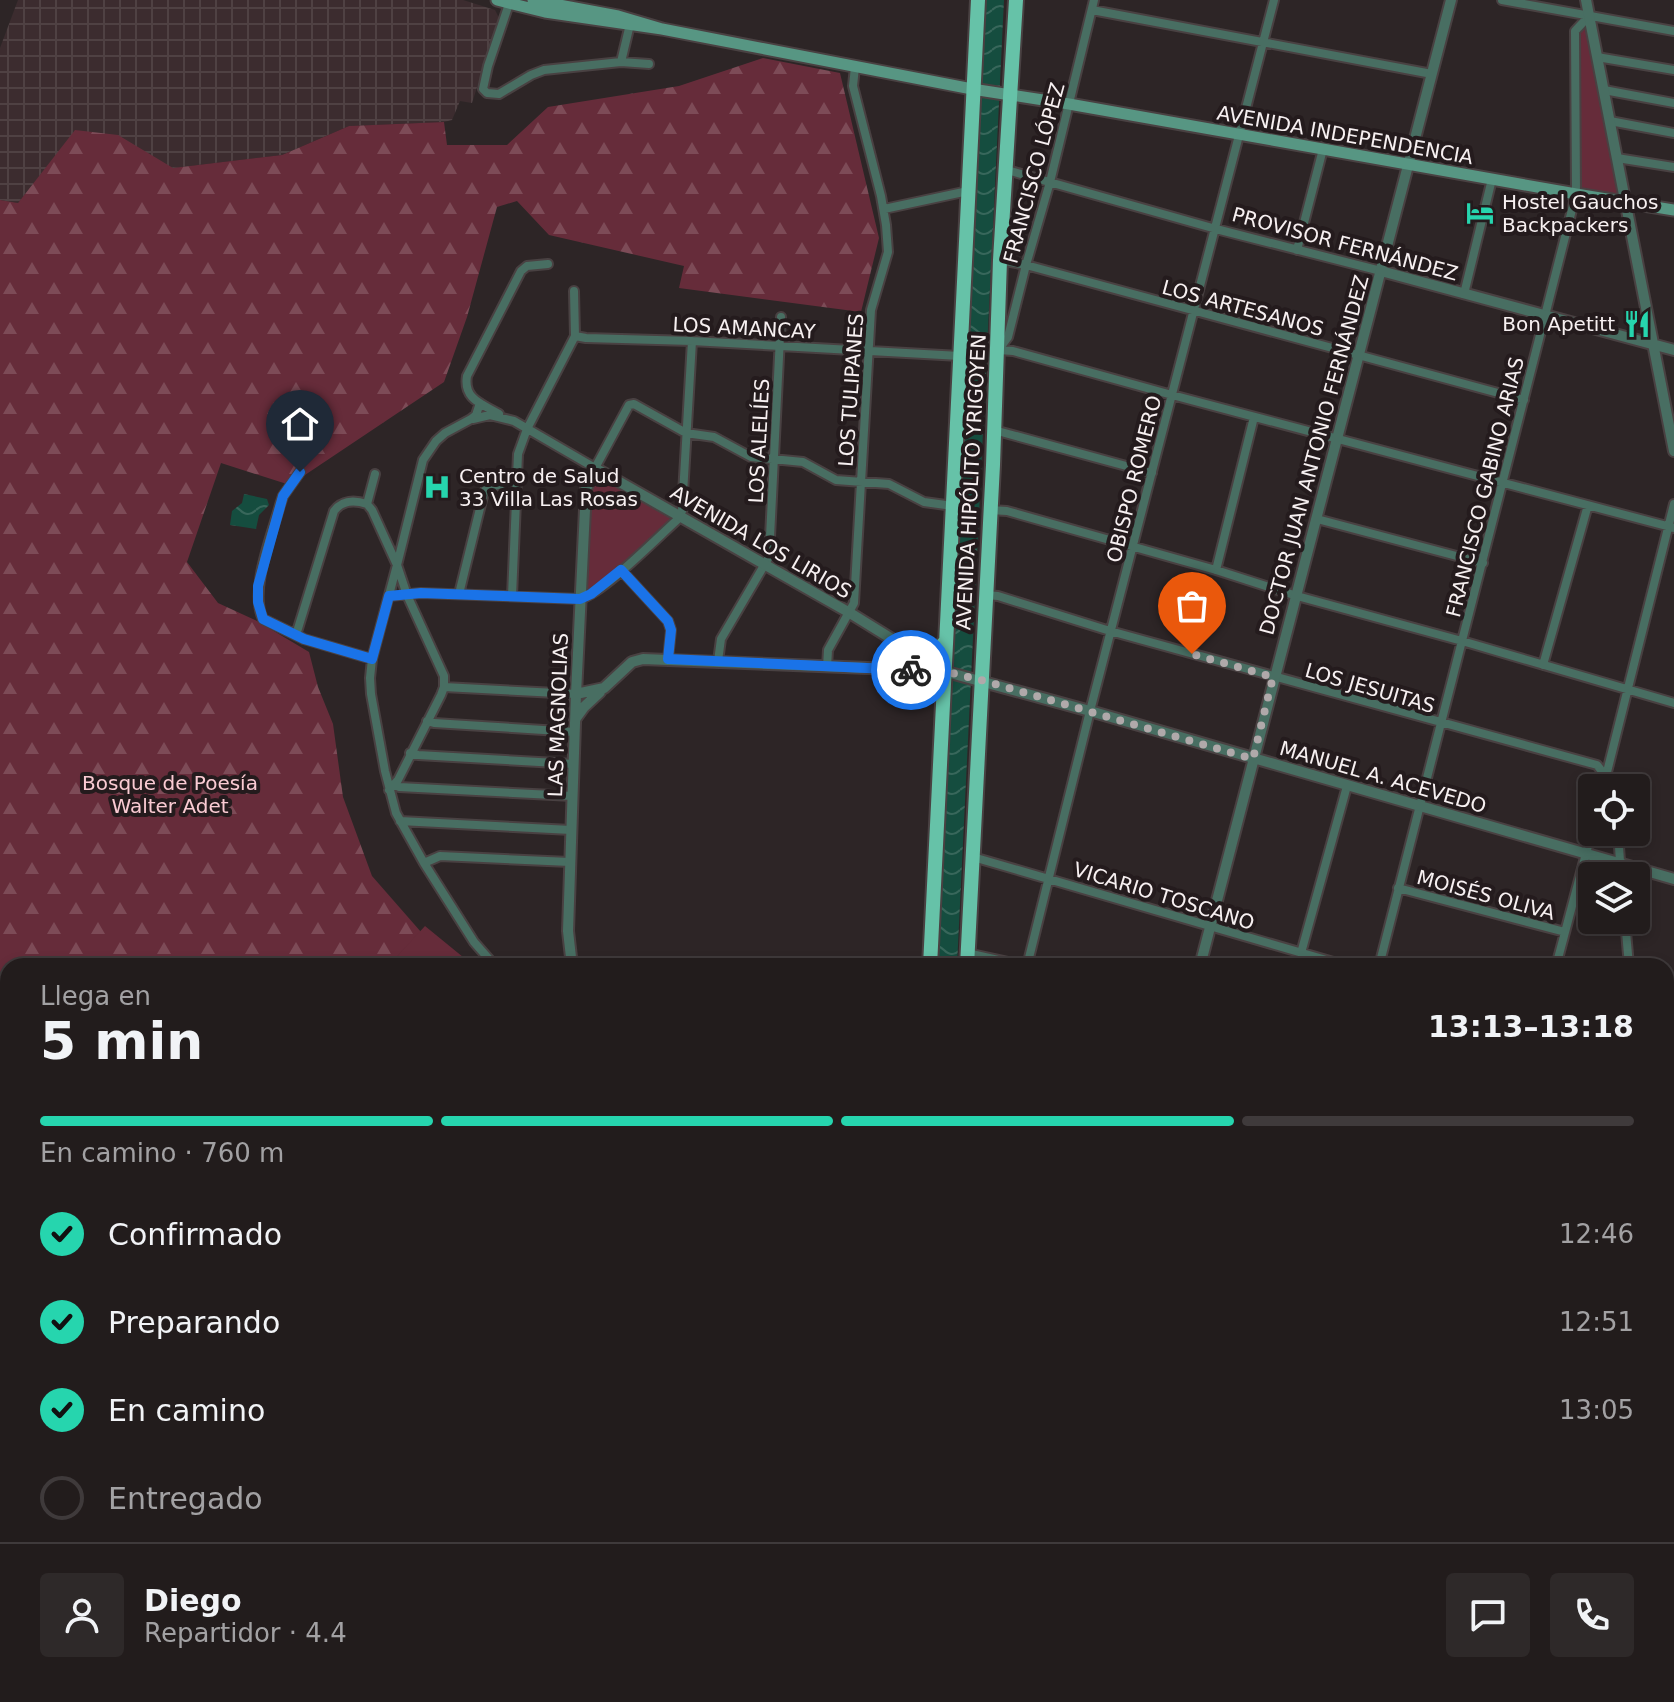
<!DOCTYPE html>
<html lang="es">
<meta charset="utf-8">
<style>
body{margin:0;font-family:"DejaVu Sans",sans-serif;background:#2e2929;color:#f1f3f6;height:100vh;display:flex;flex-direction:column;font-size:30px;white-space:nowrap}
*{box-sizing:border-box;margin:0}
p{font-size:26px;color:#a2a1a3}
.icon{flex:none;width:44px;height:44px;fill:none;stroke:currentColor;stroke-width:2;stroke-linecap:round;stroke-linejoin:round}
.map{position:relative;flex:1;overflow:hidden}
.drawer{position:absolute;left:0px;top:958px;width:1674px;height:744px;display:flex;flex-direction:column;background:#221c1c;border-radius:24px 24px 0 0;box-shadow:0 4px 12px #0003,0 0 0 2px #3f3a3b}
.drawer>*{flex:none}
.tools{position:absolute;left:1578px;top:774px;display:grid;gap:16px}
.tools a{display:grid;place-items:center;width:72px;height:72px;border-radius:8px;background:#221c1c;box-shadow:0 4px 12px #0003,0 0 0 2px #3f3a3b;font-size:40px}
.pin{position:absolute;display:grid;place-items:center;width:68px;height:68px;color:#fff;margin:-82px -34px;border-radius:50% 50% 50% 0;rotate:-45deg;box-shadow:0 0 8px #0007}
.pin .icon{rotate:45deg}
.courier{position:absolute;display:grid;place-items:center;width:80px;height:80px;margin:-40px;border:6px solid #1a73e8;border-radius:50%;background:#fff;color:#222;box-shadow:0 2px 10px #0007}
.summary em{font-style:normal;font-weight:700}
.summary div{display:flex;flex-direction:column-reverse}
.summary{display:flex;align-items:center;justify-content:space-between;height:136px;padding:0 40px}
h1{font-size:52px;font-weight:700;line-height:60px}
.bar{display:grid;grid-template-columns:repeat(4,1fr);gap:12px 8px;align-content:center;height:96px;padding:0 40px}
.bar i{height:10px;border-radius:6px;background:#3f3a3b}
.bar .on{background:#26d5ae}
.bar p{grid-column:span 4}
.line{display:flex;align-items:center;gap:20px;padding:0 40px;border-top:2px solid #3f3a3b}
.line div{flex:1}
.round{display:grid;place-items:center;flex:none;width:84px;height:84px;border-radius:8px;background:#2e2929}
ol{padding:0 40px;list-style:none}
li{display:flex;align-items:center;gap:24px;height:88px}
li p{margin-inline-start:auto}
li .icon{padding:8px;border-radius:50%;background:#26d5ae;color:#111;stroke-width:4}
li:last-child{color:#a2a1a3}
li i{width:44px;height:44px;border:4px solid #3f3a3b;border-radius:50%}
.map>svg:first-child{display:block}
.built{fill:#3c2c2f}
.industrial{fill:url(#industrial-grid)}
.grass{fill:url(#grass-dots)}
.forest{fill:url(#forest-firs)}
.park{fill:#662c3a}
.water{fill:url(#water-waves)}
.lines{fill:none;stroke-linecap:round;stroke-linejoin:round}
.pedestrian-casing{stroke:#494142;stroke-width:10}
.minor-casing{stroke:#494142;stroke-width:12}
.tertiary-casing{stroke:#494142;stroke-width:14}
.secondary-casing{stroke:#494142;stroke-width:15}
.trunk-casing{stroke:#494142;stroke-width:18}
.pedestrian{stroke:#486e62;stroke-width:6}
.minor{stroke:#486e62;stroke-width:8}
.tertiary{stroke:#486e62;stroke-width:10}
.secondary{stroke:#579683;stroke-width:11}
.trunk{stroke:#66c2a8;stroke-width:14}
.done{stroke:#b0a9aa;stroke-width:8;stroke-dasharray:0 14.4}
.route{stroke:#1a73e8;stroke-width:10}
.labels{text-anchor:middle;stroke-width:8;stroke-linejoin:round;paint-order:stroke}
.street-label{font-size:20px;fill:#f7f0f1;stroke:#241b1d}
.poi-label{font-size:20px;fill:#f7f0f1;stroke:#241b1d;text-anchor:start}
.park-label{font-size:20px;fill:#facbd3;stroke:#241b1d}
</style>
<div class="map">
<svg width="1674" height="1702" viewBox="0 0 1674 1702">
<defs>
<pattern id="industrial-grid" width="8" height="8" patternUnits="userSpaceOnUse" patternTransform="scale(2)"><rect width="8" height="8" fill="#3c2c2f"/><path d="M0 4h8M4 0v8" fill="none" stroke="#4f4143"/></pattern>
<pattern id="grass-dots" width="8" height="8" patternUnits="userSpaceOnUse" patternTransform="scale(2)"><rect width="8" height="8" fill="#662c3a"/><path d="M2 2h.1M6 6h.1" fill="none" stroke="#7d4b57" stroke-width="1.8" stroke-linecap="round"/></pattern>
<pattern id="forest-firs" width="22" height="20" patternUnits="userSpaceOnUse" patternTransform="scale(2)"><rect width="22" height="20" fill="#662c3a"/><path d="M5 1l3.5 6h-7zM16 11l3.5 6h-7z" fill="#7d4b57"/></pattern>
<pattern id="water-waves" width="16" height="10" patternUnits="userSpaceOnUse" patternTransform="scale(2)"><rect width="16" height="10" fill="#154d3f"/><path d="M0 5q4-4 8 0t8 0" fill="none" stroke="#38675b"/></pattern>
</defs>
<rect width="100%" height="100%" fill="#2d2526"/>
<path class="built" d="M956,1694H1268L1300,1702H957Z"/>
<path class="industrial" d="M18,0H463L495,10L499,18L472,103L460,101L452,120L444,122L349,126L282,155L173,168L76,130L18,203L0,200V48Z"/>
<path class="grass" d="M418,1694H506L499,1702H423Z
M574,1694H744L727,1702H565Z"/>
<path class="forest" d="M763,58L840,73L879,238L861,312L679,288L684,266L549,235L517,201L497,207L467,317L444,382L290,485L221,463L187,562L218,603L257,621L309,652L318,687L333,724L343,797L372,876L421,932L388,966H8V1359L4,1333L0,1323V200L18,203L75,130L118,135L173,168L282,155L349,126L444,122L447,145H507L548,107L679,86Z
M0,1401L8,1466V1541L0,1608Z"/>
<path class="park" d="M1587,22L1621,192L1617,197L1583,191L1579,185L1578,33Z
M598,479L606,480L671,517L669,524L589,592H584L593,482Z
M425,926L474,966H388Z"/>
<path class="water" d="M985,0H1004L957,966H937Z
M244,494L267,499L269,505L259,515L256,529L230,525L232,511L242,503Z"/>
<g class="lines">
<g class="pedestrian-casing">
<path id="pedestrian" d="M882,1694L905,1702
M922,1702H924"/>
</g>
<g class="minor-casing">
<path id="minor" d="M1502,0L1674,31
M510,1L488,66L483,89L487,93L499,94L531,75L544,70L621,62L649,64
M1092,10L1432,74
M1597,57L1674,70
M621,62L631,20
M1604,90L1674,103
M1610,121L1674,133
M1617,158L1674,167
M1007,170L1216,229L1381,271
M884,209L968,191
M1297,250L1323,149
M1000,260L1026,265L1524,400
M1464,294L1492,179
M575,336L586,338L692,341L960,356
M999,349L1008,337L1026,265L1050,182L1094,0
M998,350L1013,351L1172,395L1674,528
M480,403L476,415L471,419L445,433L436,441L423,460L397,565L372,659L370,678L371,694L385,771L396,813L424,863L474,942L495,966
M499,414C482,404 463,399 467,376L521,271L527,266L548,264
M473,419L490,415L514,421L595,468L629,405L634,404L686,433L714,437L751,457L803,462L836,480L889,484L924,502L953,506
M994,430L1152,473
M300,472L283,496L280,505C272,535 249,591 263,619L304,639L372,659
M367,504L372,510L397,565L407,595L444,676V687L441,695L398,780L389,790
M367,504L375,474
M990,510L1007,511L1216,570L1297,596L1462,641L1674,703
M1317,519L1483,563
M621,570L668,621L671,630L668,659
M1216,570L1254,417
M459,594L484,492L487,488L517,480
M985,595L998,596L1110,631L1597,765L1615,788
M389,596L421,593L580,599C603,593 657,538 677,520L682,511L692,341
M512,596L518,454L527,429L575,336L574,291
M296,635L334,511C342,500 355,500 367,504
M718,661L721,639L769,557L781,317
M1543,665L1588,505
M827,667L828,650L854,603L871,310L888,252L886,225L881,196L853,86L855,67
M444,687L576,694
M427,721L434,723L575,732
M410,753L418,755L574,764
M395,785L399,787L573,796
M1603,788L1674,504
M400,821L571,830
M1618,832L1621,876
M973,857L1347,966
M424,863L440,856L570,862
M1398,888L1565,932
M1625,920L1629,966
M967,953L1026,966
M1301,953L1347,786
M1027,966L1090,711L1274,0
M1379,966L1576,194L1575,31L1589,16
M1556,966L1592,831
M1666,1054L1674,1056
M1666,1213L1674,1183
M1666,1236L1674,1238
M1666,1448L1674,1450
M8,1610L6,1624L8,1660
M11,1694L12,1702
M80,1694L88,1702
M313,1694L318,1702
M407,1694L412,1702
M1306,1694L1338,1702
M170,1695L186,1702
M1362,1702L1364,1694
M1536,1702L1539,1694"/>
</g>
<g class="tertiary-casing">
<path id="tertiary" d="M1586,0L1674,451
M1381,271L1674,350
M576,694L604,688L632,662L643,659L943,671L1090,711L1674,879
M576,718L584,707L600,692
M572,966L568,931L576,694L586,489L595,468L850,613L942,670
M1200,966L1451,0
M1666,1615L1674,1617
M512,1694L515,1702
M538,1702L548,1694"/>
</g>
<g class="secondary-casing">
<path id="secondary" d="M497,0L545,12L662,29L618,16L533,0
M662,29L972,89L1069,104L1576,194L1674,210"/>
</g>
<g class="trunk-casing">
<path id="trunk" d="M913,653C925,654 937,652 945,642
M930,966L978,0
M967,966L993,465L1000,260L1016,0
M0,1368L8,1426
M203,1694L224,1702
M940,1694L941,1702
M751,1702L767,1694
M778,1702L785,1694"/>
</g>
<use href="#pedestrian" class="pedestrian"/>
<use href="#minor" class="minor"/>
<use href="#tertiary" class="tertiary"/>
<use href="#secondary" class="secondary"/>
<use href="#trunk" class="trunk"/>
</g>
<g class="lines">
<path class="done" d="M911,670L943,671L981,680L1253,759L1273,677L1192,654"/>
<path class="route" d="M300,472L283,496L258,586V602L263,619L304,639L372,659L389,596L421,593L580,599L591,594L621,570L668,621L671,630L668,659L911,670"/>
</g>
<defs>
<g id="hotel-bare" transform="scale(2.16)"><path d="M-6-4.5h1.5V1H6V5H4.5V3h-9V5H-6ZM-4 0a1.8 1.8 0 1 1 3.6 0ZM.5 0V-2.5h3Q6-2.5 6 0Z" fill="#26d5ae" stroke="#241b1d" stroke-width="2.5" paint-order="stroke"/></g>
<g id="restaurant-bare" transform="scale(2.16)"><path d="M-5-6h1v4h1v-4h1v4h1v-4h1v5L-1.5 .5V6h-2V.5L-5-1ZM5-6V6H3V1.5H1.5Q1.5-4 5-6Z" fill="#26d5ae" stroke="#241b1d" stroke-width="2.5" paint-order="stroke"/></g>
<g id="hospital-bare" transform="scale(2.16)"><path d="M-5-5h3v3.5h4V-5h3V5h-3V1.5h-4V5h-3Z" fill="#26d5ae" stroke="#241b1d" stroke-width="2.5" paint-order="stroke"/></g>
</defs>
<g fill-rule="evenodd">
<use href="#hotel-bare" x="1480" y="213"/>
<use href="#restaurant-bare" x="1637" y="324"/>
<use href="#hospital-bare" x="437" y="487"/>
</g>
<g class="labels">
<g class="street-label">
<text transform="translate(1345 135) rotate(10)" y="7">AVENIDA INDEPENDENCIA</text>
<text transform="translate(1034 173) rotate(-75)" y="7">FRANCISCO LÓPEZ</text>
<text transform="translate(1345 244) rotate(15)" y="7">PROVISOR FERNÁNDEZ</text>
<text transform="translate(1243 308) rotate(15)" y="7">LOS ARTESANOS</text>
<text transform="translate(744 328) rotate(3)" y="7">LOS AMANCAY</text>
<text transform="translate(851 390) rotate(-86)" y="7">LOS TULIPANES</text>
<text transform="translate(759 441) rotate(-87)" y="7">LOS ALELÍES</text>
<text transform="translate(1314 455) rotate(-75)" y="7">DOCTOR JUAN ANTONIO FERNÁNDEZ</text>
<text transform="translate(1134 479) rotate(-76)" y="7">OBISPO ROMERO</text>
<text transform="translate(971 482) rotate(-87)" y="7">AVENIDA HIPÓLITO YRIGOYEN</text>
<text transform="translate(1485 487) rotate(-76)" y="7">FRANCISCO GABINO ARIAS</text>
<text transform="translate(761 542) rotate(30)" y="7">AVENIDA LOS LIRIOS</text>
<text transform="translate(1370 688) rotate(16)" y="7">LOS JESUITAS</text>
<text transform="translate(558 715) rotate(-88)" y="7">LAS MAGNOLIAS</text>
<text transform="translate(1383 777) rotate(16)" y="7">MANUEL A. ACEVEDO</text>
<text transform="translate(1486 895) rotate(15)" y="7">MOISÉS OLIVA</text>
<text transform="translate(1164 896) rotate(17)" y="7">VICARIO TOSCANO</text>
</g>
<g class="poi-label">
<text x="1502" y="209">Hostel Gauchos<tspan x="1502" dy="23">Backpackers</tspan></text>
<text x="1615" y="331" text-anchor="end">Bon Apetitt</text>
<text x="459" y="483">Centro de Salud<tspan x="459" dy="23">33 Villa Las Rosas</tspan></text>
</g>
<g class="park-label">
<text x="170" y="790">Bosque de Poesía<tspan x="170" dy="23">Walter Adet</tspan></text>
</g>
</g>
</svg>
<div class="tools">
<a><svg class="icon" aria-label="locate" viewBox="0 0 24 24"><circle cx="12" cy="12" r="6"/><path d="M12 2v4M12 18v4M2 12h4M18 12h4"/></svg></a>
<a><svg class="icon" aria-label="layers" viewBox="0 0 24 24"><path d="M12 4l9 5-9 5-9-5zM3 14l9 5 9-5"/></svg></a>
</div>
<div class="pin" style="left:1192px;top:654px;background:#ea580c"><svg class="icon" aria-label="bag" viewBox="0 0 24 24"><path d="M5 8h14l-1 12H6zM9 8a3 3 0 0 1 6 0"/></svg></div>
<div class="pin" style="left:300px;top:472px;background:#1f2937"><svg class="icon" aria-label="home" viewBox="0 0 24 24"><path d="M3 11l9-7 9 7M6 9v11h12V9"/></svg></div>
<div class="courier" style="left:911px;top:670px"><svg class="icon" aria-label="bike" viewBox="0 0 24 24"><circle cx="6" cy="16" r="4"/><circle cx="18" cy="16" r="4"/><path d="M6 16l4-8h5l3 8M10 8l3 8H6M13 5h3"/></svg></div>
<section class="drawer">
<div class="summary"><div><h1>5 min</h1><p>Llega en</p></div><em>13:13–13:18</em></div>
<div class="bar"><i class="on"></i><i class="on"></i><i class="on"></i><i></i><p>En camino · 760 m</p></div>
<ol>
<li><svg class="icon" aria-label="check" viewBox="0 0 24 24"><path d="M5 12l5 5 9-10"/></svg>Confirmado<p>12:46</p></li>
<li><svg class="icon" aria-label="check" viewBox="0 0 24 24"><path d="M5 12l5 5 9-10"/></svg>Preparando<p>12:51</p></li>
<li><svg class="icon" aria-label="check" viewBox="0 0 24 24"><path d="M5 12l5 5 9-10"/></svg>En camino<p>13:05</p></li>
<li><i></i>Entregado</li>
</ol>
<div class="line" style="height:144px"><a class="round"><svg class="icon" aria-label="person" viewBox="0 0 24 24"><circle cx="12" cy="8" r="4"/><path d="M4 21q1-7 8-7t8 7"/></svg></a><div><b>Diego</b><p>Repartidor · 4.4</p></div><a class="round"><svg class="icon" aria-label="chat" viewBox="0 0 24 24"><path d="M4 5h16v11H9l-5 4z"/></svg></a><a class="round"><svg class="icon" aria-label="phone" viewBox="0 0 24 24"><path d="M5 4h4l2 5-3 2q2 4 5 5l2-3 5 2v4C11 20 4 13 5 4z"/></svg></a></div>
</section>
</div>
